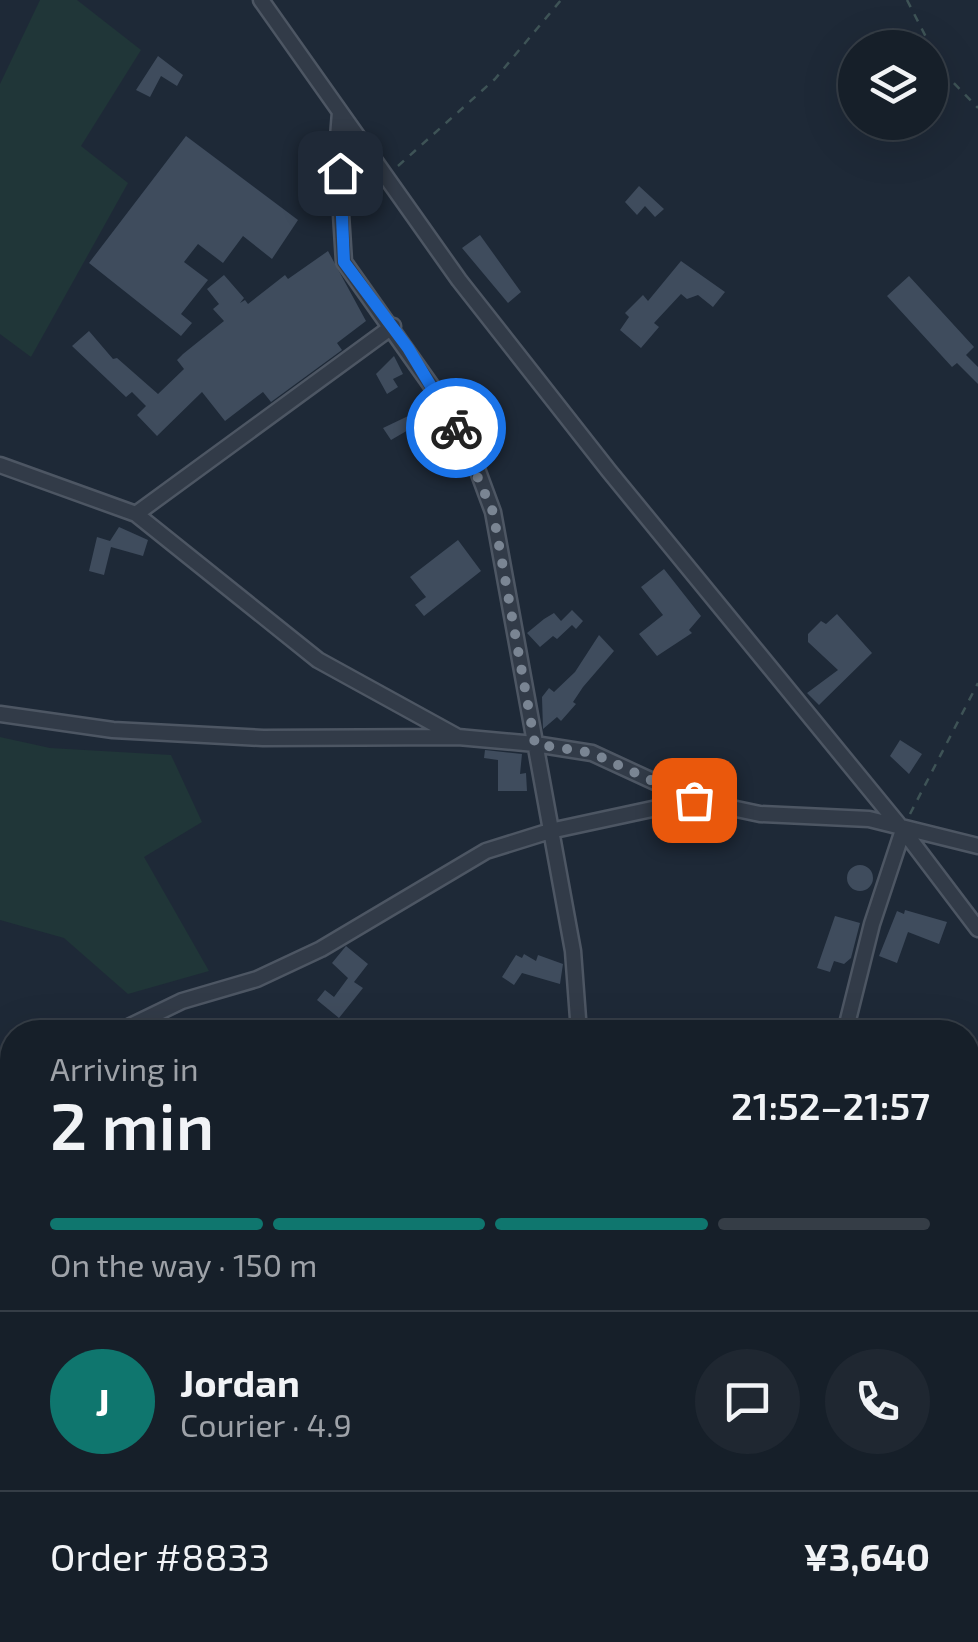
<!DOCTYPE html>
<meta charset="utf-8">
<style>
body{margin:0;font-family:"Exo 2",sans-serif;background:#1f2731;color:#f1f3f6;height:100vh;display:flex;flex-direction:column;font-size:38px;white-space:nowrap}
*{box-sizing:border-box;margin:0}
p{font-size:32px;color:#9ea2a8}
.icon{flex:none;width:55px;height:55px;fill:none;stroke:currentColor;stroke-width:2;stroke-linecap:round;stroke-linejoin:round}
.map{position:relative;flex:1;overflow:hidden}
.details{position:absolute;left:0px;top:1020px;width:980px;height:622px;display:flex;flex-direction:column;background:#161f29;border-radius:40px 40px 0 0;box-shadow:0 10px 40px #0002,0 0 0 2px #353d46}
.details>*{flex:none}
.buttons{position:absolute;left:838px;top:30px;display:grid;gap:20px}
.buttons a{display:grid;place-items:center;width:110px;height:110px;border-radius:50%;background:#161f29;box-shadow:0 10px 40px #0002,0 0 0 2px #353d46;font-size:50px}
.pin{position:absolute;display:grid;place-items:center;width:85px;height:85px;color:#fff;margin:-42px;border-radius:20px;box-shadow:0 5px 15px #0006}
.courier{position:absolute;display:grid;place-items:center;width:100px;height:100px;margin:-50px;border:8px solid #1a73e8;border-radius:50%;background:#fff;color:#222;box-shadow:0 2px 12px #0007}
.summary em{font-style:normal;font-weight:600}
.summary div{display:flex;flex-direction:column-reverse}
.summary{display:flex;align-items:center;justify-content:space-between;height:170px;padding:0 50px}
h1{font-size:65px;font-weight:600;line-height:75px}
.bar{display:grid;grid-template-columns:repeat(4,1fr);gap:15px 10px;align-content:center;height:120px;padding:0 50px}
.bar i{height:12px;border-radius:8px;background:#353d46}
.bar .active{background:#0f766e}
.bar p{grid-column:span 4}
.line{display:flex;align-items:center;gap:25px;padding:0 50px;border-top:2px solid #353d46}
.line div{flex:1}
.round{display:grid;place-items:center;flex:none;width:105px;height:105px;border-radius:52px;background:#1f2731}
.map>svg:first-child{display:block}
.green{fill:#203638}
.building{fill:#3f4c5d}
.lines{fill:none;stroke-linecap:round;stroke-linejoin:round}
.minor-casing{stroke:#4d5663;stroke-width:19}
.path{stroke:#3e5356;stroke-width:2.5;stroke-dasharray:8 8;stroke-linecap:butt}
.minor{stroke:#323b48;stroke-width:14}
.done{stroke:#7a8593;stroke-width:10;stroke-dasharray:0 18}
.route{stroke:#1a73e8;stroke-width:12}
</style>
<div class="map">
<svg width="978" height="1642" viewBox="0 0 978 1642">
<rect width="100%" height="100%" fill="#1e2937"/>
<path class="green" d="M40,0H77L141,50L81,146L128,183L31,357L0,334V84Z
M0,737L50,748L171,755L202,822L144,857L209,971L128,994L64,938L0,920Z
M12,1120V1564L0,1571V1277L12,1267L0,1245V1126Z"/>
<path class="building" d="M158,56L183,75L177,86L161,76L150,97L136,90Z
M186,136L298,220L272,259L243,236L223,263L198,244L184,262L208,280L181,314L192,323L181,336L89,263Z
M639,186L664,209L655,217L645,206L637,215L625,202Z
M480,235L521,292L508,303L462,248Z
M328,251L366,321L337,343L342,350L271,402L263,392L225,421L202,392L157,436L137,415L146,406L132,392L126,397L72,346L89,331L113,359L117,358L158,394L184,369L177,360L183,354L224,321L213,309L219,304L207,289L224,275L244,298L240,303L245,300L248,304L285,275L288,279Z
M681,261L725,292L713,307L698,295L687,299L681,294L654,323L659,327L641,348L620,330L629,317L625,313L643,295L648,301Z
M909,276L974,347L966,355L978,367V384L957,363L952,367L887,296Z
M394,356L403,374L393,379L398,387L387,394L376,374Z
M425,408L433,422L425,427L422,422L391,440L383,428Z
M119,527L148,540L143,556L111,547L104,575L89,571L97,537L110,541Z
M458,540L481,571L424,616L415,605L426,597L410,577Z
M664,569L701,616L689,630L692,633L657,656L639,634L663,615L641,587Z
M572,610L583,621L576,629L572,625L557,639L553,636L540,647L527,633L544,619L554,613L561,621Z
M837,614L872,653L819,705L807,693L838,670L808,642V634L821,621L826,624Z
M599,635L614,651L583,687L573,702L576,704L561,721L557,717L543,729L542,697L549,688L554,692L575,672Z
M900,740L922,754L909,774L890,756Z
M485,750L522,754L520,774L526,773L527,791H498V760L484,758Z
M847 878a13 13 0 1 1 26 0a13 13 0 1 1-26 0Z
M905,910L947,922L939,944L908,932L897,963L879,956L897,911L904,914Z
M835,916L860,923L851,958L844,964L834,961L830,972L817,968Z
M346,946L368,964L354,982L363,988L339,1018L317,1000L325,990L334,997L348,978L332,963Z
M524,954L536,961L538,955L563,964L560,984L522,973L514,985L502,977L516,955L522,958Z"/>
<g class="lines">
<g class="minor-casing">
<path id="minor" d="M261,0L459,280L609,471L903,830L978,929
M340,112L337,150L344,262L440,398L476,466L493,512L573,951L579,1032
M0,465L136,514L318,660L458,737
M136,514L393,326
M0,714L113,730L263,738L458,737L535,744L592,753L694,800L760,814L869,819L978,846
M118,1032L182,1001L257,979L321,949L486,851L550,831L694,800
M845,1032L872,924L903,830
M0,1066L12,1063
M204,1630L231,1642
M561,1630L591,1642
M394,1636L421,1630
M360,1642L394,1636L393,1630
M547,1642L551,1630
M721,1642L724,1630"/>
</g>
<path class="path" d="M907,0L945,74L978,108
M398,166L495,79L561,0
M910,814L978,683"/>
<use href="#minor" class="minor"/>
</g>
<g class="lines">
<path class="done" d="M456,428L493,512L535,744L592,753L694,800"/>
<path class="route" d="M340,173L344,262L408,348L456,428"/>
</g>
</svg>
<div class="buttons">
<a><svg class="icon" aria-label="layers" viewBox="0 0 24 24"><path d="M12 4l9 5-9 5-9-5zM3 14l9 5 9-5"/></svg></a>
</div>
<div class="pin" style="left:694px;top:800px;background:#ea580c"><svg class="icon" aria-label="bag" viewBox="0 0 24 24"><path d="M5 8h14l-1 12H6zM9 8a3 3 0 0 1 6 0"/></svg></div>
<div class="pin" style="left:340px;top:173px;background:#1f2937"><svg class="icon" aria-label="home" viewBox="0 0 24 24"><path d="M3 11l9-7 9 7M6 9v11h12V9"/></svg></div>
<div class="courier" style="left:456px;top:428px"><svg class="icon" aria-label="bike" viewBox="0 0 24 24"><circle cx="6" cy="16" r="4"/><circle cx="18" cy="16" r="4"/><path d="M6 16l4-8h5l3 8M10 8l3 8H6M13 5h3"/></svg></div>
<section class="details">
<div class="summary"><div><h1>2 min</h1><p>Arriving in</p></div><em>21:52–21:57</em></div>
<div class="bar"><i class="active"></i><i class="active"></i><i class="active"></i><i></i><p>On the way · 150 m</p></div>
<div class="line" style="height:180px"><b class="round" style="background:#0f766e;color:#fff">J</b><div><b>Jordan</b><p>Courier · 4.9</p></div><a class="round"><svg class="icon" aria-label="chat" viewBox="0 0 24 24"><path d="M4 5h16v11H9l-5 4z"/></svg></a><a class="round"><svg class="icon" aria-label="phone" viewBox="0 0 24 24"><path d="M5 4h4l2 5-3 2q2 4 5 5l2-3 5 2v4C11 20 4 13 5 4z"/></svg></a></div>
<div class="line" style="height:130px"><div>Order #8833</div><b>¥3,640</b></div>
</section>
</div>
